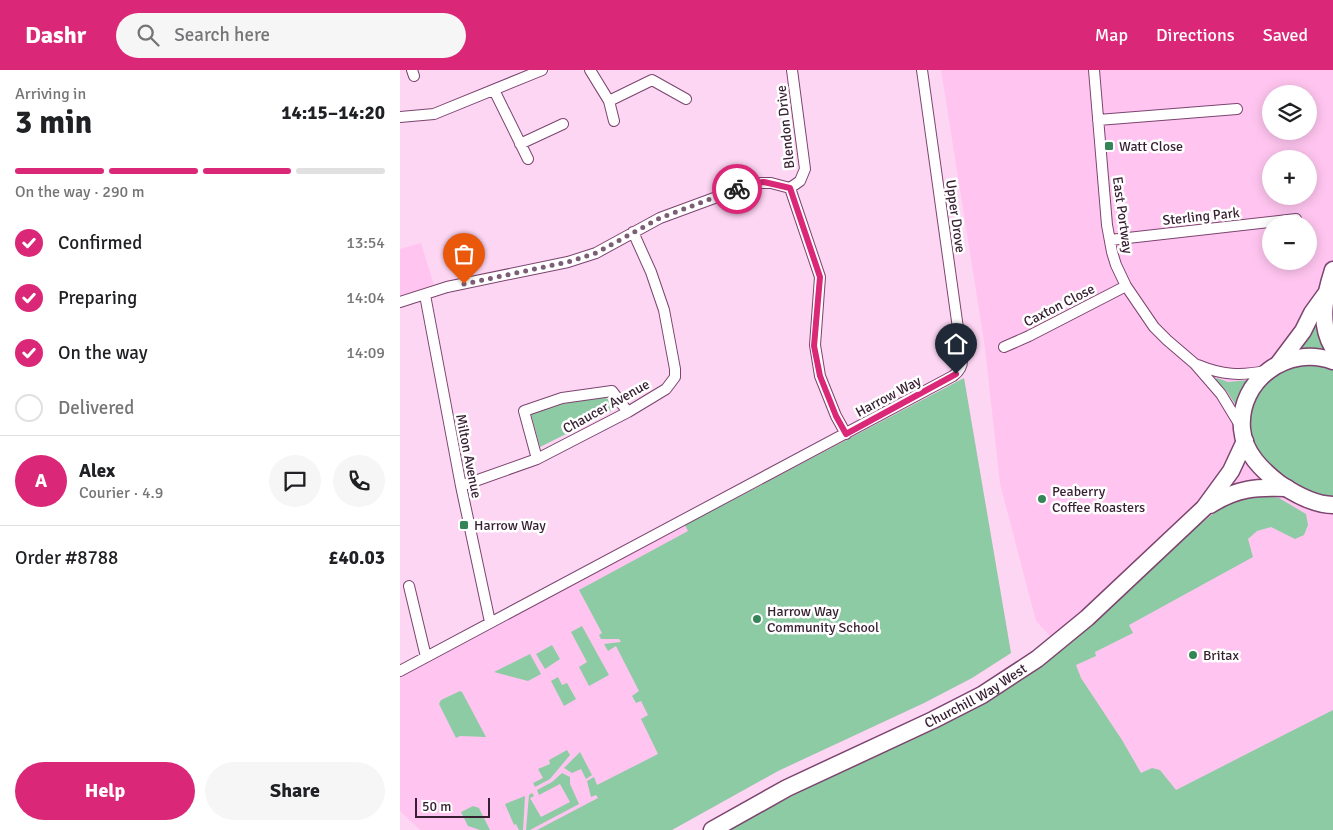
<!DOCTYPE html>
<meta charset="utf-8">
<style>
body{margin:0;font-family:Signika,sans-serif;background:#f6f6f6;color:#202124;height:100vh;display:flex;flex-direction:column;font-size:19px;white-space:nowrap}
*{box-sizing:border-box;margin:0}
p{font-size:16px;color:#757577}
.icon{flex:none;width:28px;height:28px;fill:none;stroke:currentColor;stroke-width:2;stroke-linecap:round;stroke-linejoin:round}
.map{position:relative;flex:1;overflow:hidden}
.panel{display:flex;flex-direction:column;background:#fff;width:400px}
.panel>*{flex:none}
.tools{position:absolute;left:862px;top:15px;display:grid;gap:10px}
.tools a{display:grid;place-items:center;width:55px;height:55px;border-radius:50%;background:#fff;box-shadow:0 2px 12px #0003;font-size:25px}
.scale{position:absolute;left:15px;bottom:12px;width:75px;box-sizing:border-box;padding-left:5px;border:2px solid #371f32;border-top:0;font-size:14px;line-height:18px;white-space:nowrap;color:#371f32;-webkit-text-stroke:4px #fff;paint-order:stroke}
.pin{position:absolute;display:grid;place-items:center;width:42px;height:42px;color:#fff;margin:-51px -21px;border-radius:50% 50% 50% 0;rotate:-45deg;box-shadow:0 0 5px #0007}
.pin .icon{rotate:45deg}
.courier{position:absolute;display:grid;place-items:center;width:50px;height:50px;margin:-25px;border:4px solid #db2777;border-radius:50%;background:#fff;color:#222;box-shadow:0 1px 6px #0007}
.head em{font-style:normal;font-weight:800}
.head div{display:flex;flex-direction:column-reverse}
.head{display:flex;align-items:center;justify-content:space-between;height:85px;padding:0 15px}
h1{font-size:32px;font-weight:800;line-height:38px}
.bar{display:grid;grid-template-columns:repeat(4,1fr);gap:8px 5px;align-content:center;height:60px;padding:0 15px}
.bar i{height:6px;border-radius:4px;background:#e0e0e0}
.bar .current{background:#db2777}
.bar p{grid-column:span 4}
.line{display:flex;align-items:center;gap:12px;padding:0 15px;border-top:1px solid #e0e0e0}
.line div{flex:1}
.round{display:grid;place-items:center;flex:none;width:52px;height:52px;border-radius:26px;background:#f6f6f6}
ol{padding:0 15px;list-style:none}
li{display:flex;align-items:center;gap:15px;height:55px}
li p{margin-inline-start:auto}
li .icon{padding:5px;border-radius:50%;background:#db2777;color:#fff;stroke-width:4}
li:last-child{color:#757577}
li i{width:28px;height:28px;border:2px solid #e0e0e0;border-radius:50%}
.action{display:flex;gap:10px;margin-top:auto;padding:10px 15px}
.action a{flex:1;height:58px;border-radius:30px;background:#db2777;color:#fff;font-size:20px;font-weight:800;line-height:58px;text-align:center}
.action a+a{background:#f6f6f6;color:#202124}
header{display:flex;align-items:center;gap:30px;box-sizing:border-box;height:70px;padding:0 25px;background:#db2777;color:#fff}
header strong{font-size:24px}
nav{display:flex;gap:28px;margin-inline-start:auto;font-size:18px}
.search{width:350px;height:45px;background:#f6f6f6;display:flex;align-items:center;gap:12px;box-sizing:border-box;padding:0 18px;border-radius:28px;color:#757577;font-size:19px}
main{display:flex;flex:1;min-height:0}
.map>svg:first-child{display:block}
.built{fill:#ffc5f0;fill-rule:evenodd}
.green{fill:#8ccba3}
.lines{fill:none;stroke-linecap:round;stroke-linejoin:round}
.minor-casing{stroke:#7c446f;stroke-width:12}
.primary-casing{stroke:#7c446f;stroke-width:19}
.minor{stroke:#fff;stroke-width:10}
.primary{stroke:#fff;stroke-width:16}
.done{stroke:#7c5f76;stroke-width:5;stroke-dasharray:0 9}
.route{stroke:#db2777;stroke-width:6}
.poi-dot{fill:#348658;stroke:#fff;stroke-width:2}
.labels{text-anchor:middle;stroke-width:5;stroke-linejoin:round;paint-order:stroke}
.street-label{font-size:14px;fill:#371f32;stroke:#fff}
.poi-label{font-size:14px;fill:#371f32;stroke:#fff;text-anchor:start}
</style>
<header>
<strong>Dashr</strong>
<div class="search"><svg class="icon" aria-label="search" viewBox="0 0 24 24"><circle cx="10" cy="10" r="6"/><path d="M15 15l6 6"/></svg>Search here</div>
<nav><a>Map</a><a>Directions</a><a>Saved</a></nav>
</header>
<main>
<section class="panel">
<div class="head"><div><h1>3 min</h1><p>Arriving in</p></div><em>14:15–14:20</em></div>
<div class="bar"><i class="current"></i><i class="current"></i><i class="current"></i><i></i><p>On the way · 290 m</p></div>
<ol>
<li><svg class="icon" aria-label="check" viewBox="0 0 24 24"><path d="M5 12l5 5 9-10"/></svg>Confirmed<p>13:54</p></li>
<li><svg class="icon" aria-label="check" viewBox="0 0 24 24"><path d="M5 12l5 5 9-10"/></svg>Preparing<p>14:04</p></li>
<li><svg class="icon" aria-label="check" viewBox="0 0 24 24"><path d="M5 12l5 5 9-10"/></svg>On the way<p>14:09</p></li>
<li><i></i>Delivered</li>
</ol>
<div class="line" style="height:90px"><b class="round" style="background:#db2777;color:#fff">A</b><div><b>Alex</b><p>Courier · 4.9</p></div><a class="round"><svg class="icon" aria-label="chat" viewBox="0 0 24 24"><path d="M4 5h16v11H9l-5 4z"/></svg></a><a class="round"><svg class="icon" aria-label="phone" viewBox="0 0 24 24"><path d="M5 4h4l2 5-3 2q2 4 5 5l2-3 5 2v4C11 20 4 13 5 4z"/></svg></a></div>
<div class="line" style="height:65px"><div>Order #8788</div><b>£40.03</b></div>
<div class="action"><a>Help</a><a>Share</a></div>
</section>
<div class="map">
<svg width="933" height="760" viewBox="0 0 933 760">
<rect width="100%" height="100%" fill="#fdd6f3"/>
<path class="built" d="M541,0H933V650L756,740L677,613L668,585L636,551L600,414L585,278ZM871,24H909V61H871ZM871,89H909V126H871ZM871,154H909V191H871Z
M21,173L34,215L0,227V179Z
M564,308L611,583L572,608L524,633L378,701L272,760H20L0,741V607Z"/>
<path class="green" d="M916,245L928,283L896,280Z
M891,295H923L933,299V429L911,423L876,404L869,398L851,371L848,351L852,332L864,313Z
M564,308L611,583L572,608L524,633L378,701L272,760H137L198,728L196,725L191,727L187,711L194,707L197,715L258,684L241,649L248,645L241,631L236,633L232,626L239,621L216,576L208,581L204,574L221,572L219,569H201L199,565L202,563L179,520L288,461L285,455Z
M817,308L828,312L849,310L837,337L826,320L815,310Z
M202,326L213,332L210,342L140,377L131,344L166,333Z
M855,424L879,428L906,444L908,455L904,465L895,469L871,457L857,461L848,469L853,487L729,555L733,563L695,582L696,586L676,595L681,608L722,670L741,703L752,698L760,700L776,720L933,640V760H329L397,723L564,644L634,600L776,474L825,434Z
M182,556L209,605L189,616L179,597L187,592L171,562Z
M152,575L160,589L145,599L136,584Z
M130,584L141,604L128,611L94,602Z
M158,607L162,615L167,613L176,629L164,636L151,611Z
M60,621L62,622L86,667L60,666L56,668L39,634L41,630Z
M167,680L170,685L150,709L135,717L133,713L143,708L138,699L150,694L149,690Z
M180,682L192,705L186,709L181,699L172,703L164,698Z
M162,703L170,707V714L179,734L130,760H126L129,725L132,723L134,726L130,728L141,747L170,732L160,714L139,725L137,720L152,712Z
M125,726L123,760H119L116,754L114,755L105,734Z
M73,736L79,738L90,760H80L68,756L61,742Z"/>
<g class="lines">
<g class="minor-casing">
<path id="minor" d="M12,0L14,6
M190,0L209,31L214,51
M392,0L405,99L400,111L390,118L420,207L415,275L420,306L436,346L446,364
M694,0L707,155L712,182L716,195L726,216L754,257L767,270L795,294L821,324L841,357
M94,20L128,89
M209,31L252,10L286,29
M0,47L34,44L142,0
M698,50L837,39
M120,74L163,54
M710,170L896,149
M25,225L61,416L90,552
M0,232L47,217L168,192L196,183L260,148L355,113H371L390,118
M604,277L629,266L726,216
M798,295C822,305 841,306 865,301
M137,389L124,341L162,328L212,321L228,342
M61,416L137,389L228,342L266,319L275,307V299L264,240L251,202L233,162
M9,516L26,587
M0,601L553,306C560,301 563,296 562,287L522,0"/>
</g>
<g class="primary-casing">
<g id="primary">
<path d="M933,200C925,225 918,253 933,278"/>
<path d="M933,291C888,274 838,310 842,359C844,383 862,400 880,414C895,424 915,435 933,435"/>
<path d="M879,293L903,261L912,243L925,225"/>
<path d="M810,435C837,418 856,417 887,418"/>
<path id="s1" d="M312,760L387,718L533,650L582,625L637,589L687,548L804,438L831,401L845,371"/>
</g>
</g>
<use href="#minor" class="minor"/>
<use href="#primary" class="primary"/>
</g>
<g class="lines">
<path class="done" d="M64,214L168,192L196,183L260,148L337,119"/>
<path class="route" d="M337,119L355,113L364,112L390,118L420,207L414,276L420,306L436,346L446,364L556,304"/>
</g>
<g class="poi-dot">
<rect x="704" y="71" width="10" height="10" rx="2.5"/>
<circle cx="642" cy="429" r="5"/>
<rect x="59" y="450" width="10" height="10" rx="2.5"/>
<circle cx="357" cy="549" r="5"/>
<circle cx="793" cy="585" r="5"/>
</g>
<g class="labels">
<g class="street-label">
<text transform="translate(385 57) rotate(-96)" y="5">Blendon Drive</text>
<text transform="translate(723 145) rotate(82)" y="5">East Portway</text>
<text transform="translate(556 146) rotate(82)" y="5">Upper Drove</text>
<text transform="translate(801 146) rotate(-6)" y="5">Sterling Park</text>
<text transform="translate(659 235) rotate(-27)" y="5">Caxton Close</text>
<text transform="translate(488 326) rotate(-28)" y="5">Harrow Way</text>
<text transform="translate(206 336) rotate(-29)" y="5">Chaucer Avenue</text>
<text transform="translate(69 386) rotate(79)" y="5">Milton Avenue</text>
<text dy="5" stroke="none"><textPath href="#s1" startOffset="296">Churchill Way West</textPath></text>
</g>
<g class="poi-label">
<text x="719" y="81">Watt Close</text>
<text x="652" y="426">Peaberry<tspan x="652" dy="16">Coffee Roasters</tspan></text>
<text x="74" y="460">Harrow Way</text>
<text x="367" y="546">Harrow Way<tspan x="367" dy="16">Community School</tspan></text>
<text x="803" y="590">Britax</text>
</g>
</g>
</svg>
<div class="tools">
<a><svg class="icon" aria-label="layers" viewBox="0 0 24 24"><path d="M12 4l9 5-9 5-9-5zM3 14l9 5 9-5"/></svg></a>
<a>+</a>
<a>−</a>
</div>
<div class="scale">50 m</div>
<div class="pin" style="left:64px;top:214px;background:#ea580c"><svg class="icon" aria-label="bag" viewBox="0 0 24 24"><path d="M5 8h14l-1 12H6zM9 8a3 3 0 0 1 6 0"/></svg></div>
<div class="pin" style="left:556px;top:304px;background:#1f2937"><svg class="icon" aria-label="home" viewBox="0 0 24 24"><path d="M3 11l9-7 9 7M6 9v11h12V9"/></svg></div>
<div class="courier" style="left:337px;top:119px"><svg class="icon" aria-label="bike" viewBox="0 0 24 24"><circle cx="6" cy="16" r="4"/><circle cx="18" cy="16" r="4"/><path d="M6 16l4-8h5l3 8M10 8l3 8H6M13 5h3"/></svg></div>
</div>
</main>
